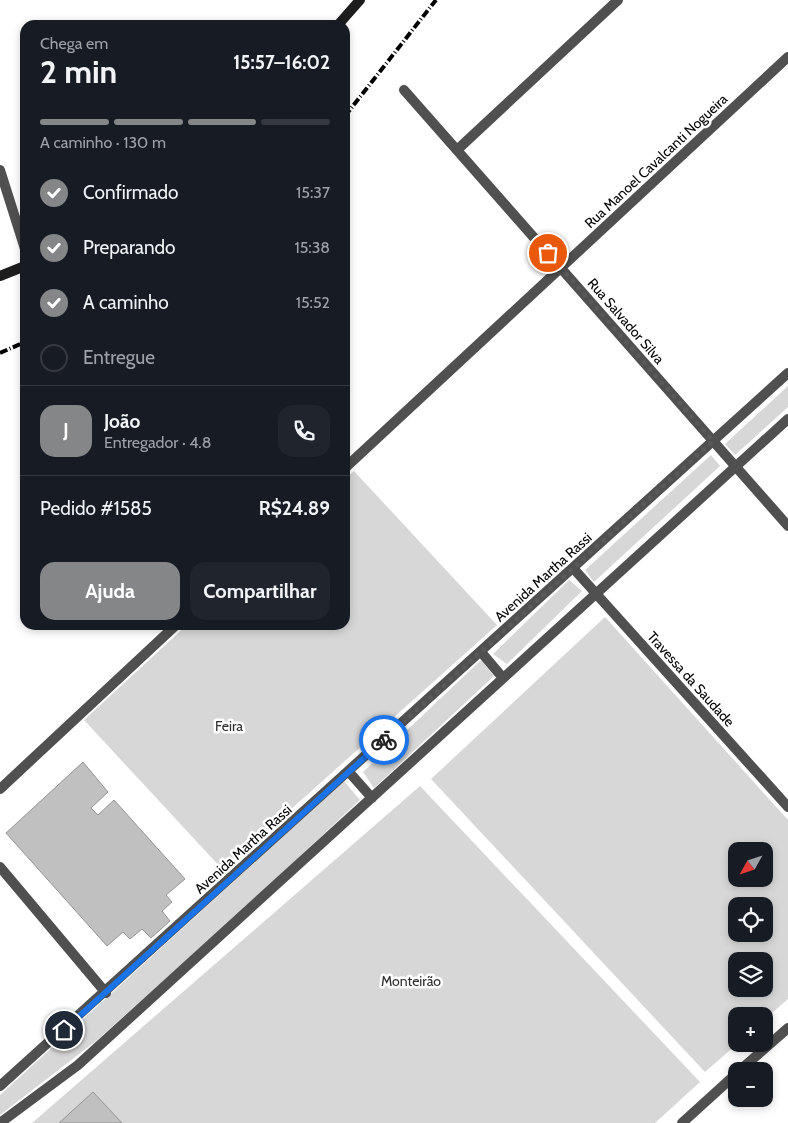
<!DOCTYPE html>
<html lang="pt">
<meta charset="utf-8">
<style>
body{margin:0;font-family:Cabin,sans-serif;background:#20242c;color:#f1f3f6;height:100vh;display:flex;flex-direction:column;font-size:19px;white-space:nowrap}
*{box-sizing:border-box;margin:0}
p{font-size:16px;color:#9ea1a6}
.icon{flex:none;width:28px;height:28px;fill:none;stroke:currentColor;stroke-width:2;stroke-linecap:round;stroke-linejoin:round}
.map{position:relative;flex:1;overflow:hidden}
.details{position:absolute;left:20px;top:20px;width:330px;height:610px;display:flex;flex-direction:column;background:#171b24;border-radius:15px;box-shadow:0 2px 8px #0003}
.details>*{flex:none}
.needle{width:32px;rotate:230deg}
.controls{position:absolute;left:728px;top:842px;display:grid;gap:10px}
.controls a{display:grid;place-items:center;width:45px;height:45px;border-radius:10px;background:#171b24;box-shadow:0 2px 8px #0003;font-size:25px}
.pin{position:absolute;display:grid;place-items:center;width:42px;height:42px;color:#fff;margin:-21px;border:2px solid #fff;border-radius:50%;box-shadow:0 1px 5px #0007}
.courier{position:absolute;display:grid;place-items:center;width:50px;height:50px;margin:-25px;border:4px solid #1a73e8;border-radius:50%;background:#fff;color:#222;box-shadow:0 1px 6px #0007}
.head em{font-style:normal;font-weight:700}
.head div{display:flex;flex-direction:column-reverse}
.head{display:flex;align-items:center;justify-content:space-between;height:85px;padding:0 20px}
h1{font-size:32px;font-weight:700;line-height:38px}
.bar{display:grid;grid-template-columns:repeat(4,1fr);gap:8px 5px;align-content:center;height:60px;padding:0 20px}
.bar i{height:6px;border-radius:4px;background:#363941}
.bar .active{background:#858687}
.bar p{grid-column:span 4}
.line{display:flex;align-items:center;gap:12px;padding:0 20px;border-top:1px solid #363941}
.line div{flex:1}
.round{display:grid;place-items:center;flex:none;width:52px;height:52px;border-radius:15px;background:#20242c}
ol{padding:0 20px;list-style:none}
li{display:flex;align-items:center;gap:15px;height:55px}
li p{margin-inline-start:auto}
li .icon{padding:5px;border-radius:50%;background:#858687;color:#fff;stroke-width:4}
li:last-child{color:#9ea1a6}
li i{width:28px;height:28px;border:2px solid #363941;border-radius:50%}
.button{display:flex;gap:10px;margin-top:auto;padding:10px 20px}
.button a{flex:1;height:58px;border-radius:15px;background:#858687;color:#fff;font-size:20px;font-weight:700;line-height:58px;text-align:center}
.button a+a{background:#20242c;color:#f1f3f6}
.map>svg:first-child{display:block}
.green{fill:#d7d7d7;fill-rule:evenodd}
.building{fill:#c0c0c0;stroke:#949494}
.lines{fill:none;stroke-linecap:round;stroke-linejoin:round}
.minor{stroke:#505050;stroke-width:10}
.tertiary{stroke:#505050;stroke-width:10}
.secondary{stroke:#1d1d1d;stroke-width:10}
.rail{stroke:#000;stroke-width:4;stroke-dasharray:8 2.5 1 2.5;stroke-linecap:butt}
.done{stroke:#595959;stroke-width:5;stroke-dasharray:0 9}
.route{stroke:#1a73e8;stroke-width:6}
.labels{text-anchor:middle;stroke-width:5;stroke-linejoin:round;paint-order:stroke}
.street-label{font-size:14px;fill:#000;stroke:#fff}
.park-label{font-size:14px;fill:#2e2e2e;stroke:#fff}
</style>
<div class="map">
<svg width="788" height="1123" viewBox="0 0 788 1123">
<rect width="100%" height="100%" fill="#fff"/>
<path class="green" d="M788,386V407L735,455L725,444Z
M711,455L720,466L594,582L585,570Z
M354,471L497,625L223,870L84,720L187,625H345V479Z
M569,580L582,591L507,664L493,654Z
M605,617L788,820V999L764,1020V1016H736L737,1044L705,1072L431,779ZM764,851V879H736V851ZM764,906V934H736V906ZM764,961V989H736V961Z
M481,660L494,676L374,788L363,772Z
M344,781L360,800L250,903L96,1041L0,1115V1095Z
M420,786L700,1082L655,1123H32Z"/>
<path class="building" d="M83,762L108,792L91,808L98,815L114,800L185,879L166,895L172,902L162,911L170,921L151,938L142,929L130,939L123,932L107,946L6,833Z
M93,1092L122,1123H59Z"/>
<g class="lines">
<path class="minor" d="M404,90L788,526
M457,150L618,0
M0,170L25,249
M345,468L788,57
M573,568L788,807
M0,789L176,625
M0,867L106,993
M739,1071L788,1028
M682,1123L736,1074"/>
<path class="tertiary" d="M481,652L503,678
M349,772L372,798
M0,1086L788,373
M0,1123L78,1065L788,419"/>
<path class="secondary" d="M338,25L360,0
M0,276L25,266"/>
<path class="rail" d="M345,116L436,0
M0,353L25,342"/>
</g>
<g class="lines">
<path class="done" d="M384,740L713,441L548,253"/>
<path class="route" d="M64,1030L384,740"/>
</g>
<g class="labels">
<g class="street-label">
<text transform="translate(656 161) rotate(-43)" y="5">Rua Manoel Cavalcanti Nogueira</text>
<text transform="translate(626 321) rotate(49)" y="5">Rua Salvador Silva</text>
<text transform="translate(543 577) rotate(-42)" y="5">Avenida Martha Rassi</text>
<text transform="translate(691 679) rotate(48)" y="5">Travessa da Saudade</text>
<text transform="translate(243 849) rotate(-42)" y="5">Avenida Martha Rassi</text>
</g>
<g class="park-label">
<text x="229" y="731">Feira</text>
<text x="411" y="986">Monteirão</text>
</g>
</g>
</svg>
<div class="controls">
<a><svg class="needle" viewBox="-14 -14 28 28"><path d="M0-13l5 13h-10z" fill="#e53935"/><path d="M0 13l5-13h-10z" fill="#9ea1a6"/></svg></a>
<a><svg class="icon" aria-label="locate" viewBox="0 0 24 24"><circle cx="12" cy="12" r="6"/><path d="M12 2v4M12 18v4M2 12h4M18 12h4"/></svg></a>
<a><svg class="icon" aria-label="layers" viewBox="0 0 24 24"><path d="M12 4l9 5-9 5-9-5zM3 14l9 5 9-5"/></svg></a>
<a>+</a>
<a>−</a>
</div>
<div class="pin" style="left:548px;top:253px;background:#ea580c"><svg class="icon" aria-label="bag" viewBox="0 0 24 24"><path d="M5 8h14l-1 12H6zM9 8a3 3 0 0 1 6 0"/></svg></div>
<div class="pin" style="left:64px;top:1030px;background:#1f2937"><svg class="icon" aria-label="home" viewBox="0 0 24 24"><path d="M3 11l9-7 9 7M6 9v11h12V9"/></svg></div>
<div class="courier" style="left:384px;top:740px"><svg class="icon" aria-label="bike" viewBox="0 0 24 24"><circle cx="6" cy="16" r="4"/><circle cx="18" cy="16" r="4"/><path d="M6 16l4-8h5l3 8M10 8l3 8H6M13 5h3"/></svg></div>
<section class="details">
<div class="head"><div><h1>2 min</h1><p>Chega em</p></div><em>15:57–16:02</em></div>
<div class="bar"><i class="active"></i><i class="active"></i><i class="active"></i><i></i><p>A caminho · 130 m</p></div>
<ol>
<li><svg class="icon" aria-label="check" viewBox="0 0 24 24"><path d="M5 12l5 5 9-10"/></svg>Confirmado<p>15:37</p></li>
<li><svg class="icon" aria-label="check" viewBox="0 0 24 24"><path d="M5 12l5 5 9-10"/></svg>Preparando<p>15:38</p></li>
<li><svg class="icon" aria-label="check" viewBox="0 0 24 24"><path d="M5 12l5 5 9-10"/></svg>A caminho<p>15:52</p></li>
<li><i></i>Entregue</li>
</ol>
<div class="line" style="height:90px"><b class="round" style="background:#858687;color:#fff">J</b><div><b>João</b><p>Entregador · 4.8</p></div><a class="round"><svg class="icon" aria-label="phone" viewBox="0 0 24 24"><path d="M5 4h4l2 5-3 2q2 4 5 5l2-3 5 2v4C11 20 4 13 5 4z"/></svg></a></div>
<div class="line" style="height:65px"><div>Pedido #1585</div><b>R$24.89</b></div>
<div class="button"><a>Ajuda</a><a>Compartilhar</a></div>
</section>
</div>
